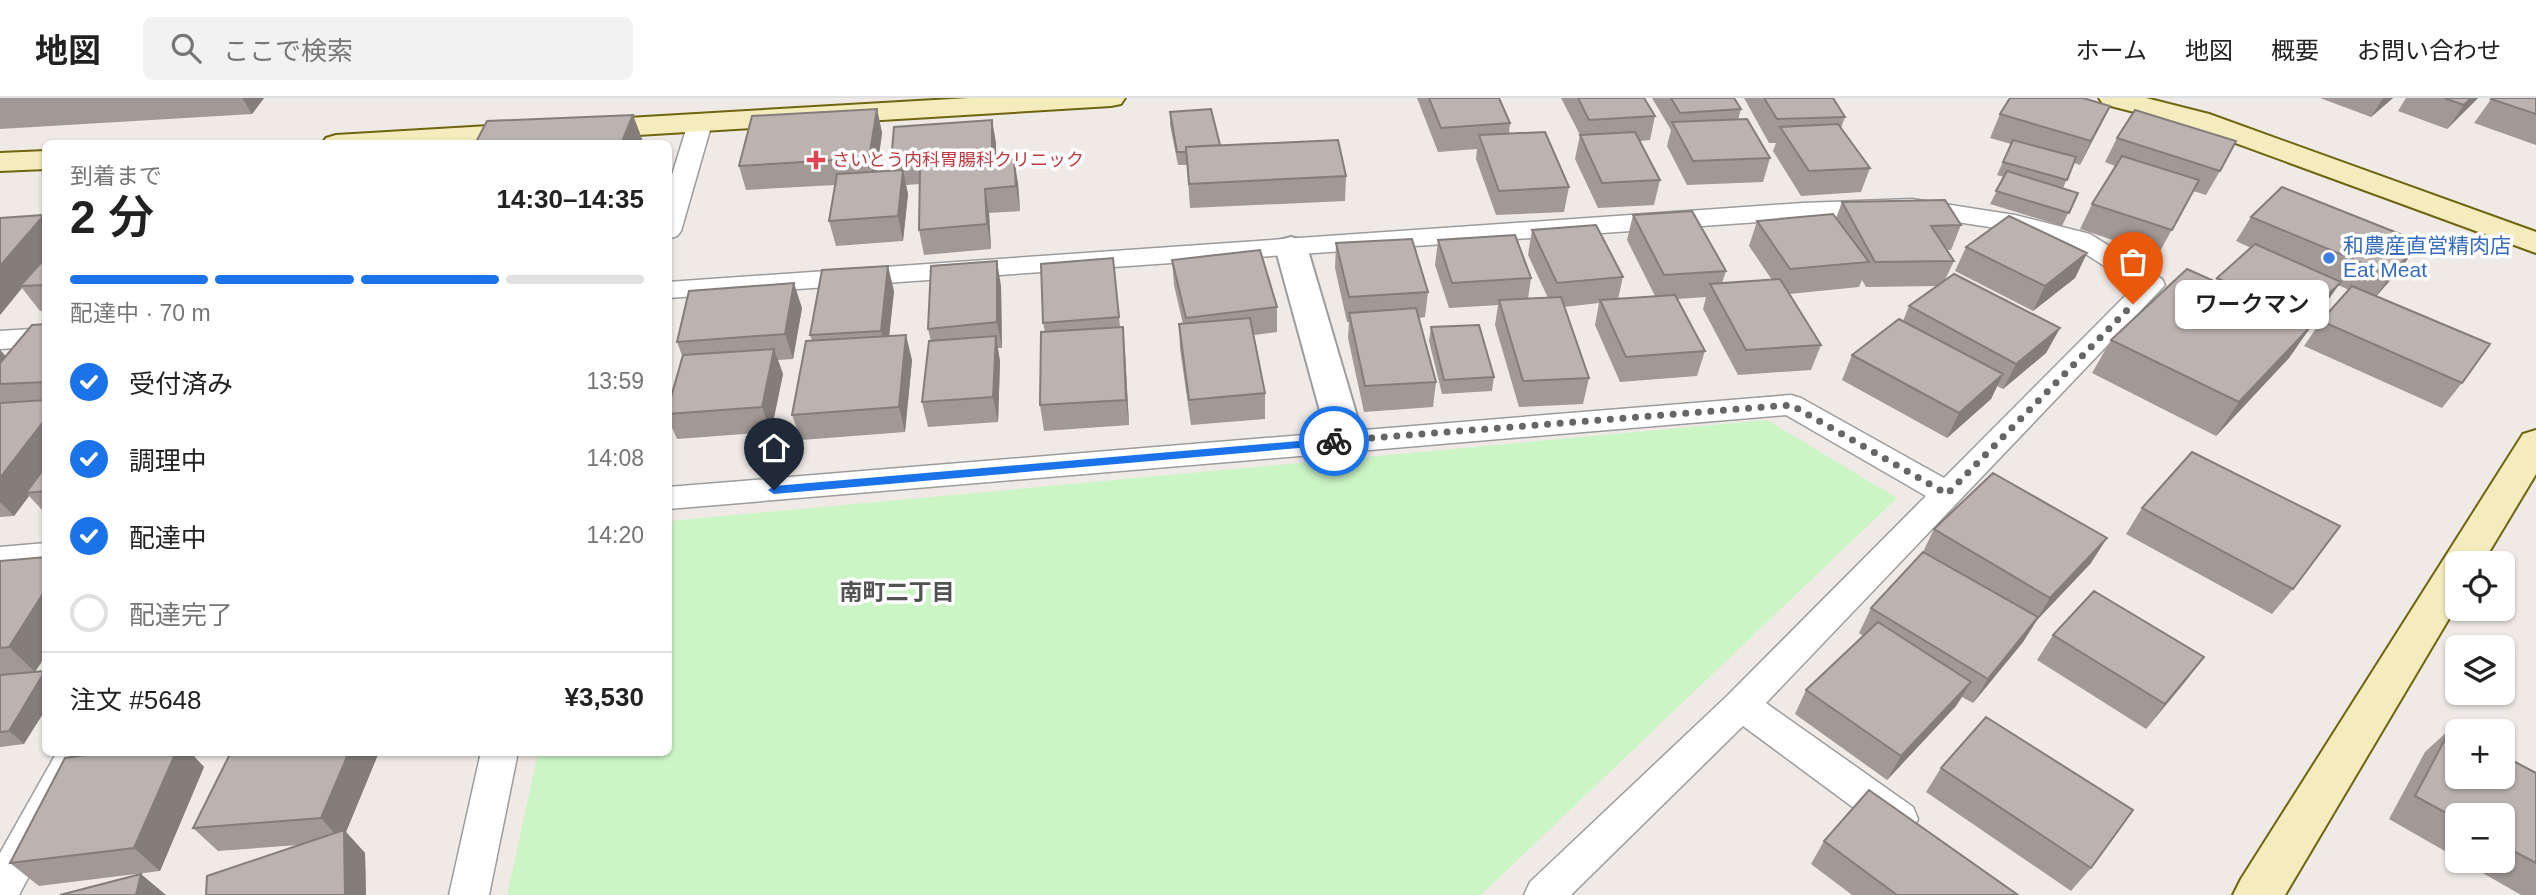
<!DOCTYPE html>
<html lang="ja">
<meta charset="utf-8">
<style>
body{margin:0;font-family:Arial,"Noto Sans JP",sans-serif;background:#f2f2f2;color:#222;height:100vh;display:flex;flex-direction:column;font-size:26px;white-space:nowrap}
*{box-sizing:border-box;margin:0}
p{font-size:23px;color:#767676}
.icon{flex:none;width:38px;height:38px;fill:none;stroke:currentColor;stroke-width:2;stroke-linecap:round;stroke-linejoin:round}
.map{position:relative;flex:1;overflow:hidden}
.sheet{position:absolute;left:42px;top:42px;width:630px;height:616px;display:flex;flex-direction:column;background:#fff;border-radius:10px;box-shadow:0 2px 5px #0004}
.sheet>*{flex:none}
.buttons{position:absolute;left:2445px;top:453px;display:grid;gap:14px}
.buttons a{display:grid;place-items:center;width:70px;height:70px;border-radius:10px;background:#fff;box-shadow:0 2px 5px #0004;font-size:35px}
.pin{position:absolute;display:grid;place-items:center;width:60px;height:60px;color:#fff;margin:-72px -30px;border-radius:50% 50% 50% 0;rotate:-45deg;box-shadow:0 0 7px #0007}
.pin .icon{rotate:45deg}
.courier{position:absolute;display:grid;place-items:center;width:70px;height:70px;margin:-35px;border:5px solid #1a73e8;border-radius:50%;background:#fff;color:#222;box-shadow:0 2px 9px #0007}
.bubble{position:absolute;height:49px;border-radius:10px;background:#fff;box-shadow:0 2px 5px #0004;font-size:23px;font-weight:600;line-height:49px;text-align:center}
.summary em{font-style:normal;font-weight:600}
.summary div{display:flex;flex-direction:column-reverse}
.summary{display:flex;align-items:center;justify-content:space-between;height:119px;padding:0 28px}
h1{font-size:46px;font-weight:600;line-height:52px}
.bar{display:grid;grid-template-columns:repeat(4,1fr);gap:10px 7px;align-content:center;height:84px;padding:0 28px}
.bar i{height:9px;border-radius:5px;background:#e0e0e0}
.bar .on{background:#1a73e8}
.bar p{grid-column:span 4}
.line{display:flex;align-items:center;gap:18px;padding:0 28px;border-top:2px solid #e0e0e0}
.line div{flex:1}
ol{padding:0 28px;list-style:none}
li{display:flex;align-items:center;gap:21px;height:77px}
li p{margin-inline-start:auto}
li .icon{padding:7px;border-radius:50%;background:#1a73e8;color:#fff;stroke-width:4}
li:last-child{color:#767676}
li i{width:38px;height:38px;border:4px solid #e0e0e0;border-radius:50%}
header{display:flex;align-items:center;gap:42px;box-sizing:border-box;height:98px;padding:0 35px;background:#fff;border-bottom:2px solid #e0e0e0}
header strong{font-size:33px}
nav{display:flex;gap:38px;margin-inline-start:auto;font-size:24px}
.search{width:490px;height:63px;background:#f2f2f2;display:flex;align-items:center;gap:18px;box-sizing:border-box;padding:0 24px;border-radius:10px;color:#767676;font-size:26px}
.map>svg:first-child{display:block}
.park{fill:#ccf5c6}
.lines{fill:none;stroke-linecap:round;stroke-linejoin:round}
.lane-casing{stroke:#9c9c9c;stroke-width:3}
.street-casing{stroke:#9c9c9c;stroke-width:4}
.secondary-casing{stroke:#6e650e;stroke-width:4}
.lane{fill:#fff;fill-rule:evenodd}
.street{fill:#fff;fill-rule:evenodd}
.secondary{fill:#f5ecbe;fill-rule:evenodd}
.wall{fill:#a29996}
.shaded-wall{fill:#847d7a}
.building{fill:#bcb2af;stroke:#847d7a;stroke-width:2}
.route{fill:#1a73e8}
.done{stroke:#686665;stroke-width:7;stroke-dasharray:0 12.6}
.health-dot{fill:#e0444e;stroke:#fff;stroke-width:2.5}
.shop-dot{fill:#3f7fe0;stroke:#fff;stroke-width:2.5}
.labels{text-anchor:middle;stroke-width:7;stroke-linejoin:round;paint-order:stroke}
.far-health-label{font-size:18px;fill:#be3a42;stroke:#fff;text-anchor:start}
.shop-label{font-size:21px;fill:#366cbe;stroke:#fff;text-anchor:start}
.neighbourhood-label{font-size:23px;font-weight:bold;fill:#525252;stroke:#fff}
</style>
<header>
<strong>地図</strong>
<div class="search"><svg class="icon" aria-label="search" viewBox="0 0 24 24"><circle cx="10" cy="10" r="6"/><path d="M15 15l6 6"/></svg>ここで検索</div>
<nav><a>ホーム</a><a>地図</a><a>概要</a><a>お問い合わせ</a></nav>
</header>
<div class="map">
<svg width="2536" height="797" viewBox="0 0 2536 797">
<rect width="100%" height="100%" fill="#efeae6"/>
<path class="park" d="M1767,322L1897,400L1481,797H507L538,655L668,654L669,423Z"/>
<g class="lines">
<g class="lane-casing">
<path id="lane" d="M700,18L708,20L712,25L681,133L677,138L668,141V90L688,25L692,20Z
M1912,101L2015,117L2090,136L2162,181L2165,187L1766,605L1913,709L1918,721L1913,733L1899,738L1885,733L1743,628L1571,797H1524L1530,784L1728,597L1926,398L1786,317L668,411V389L1791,297L1801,300L1944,380L2135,188L2072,147L2015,133L1912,117L1803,121L668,200V184L1803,105Z
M46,230V248L0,251V233Z
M46,445V469L0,473V449Z
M57,654H95L19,797H0V755Z
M481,654H518L489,797H449Z"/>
</g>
<g class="street-casing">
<path id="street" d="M1291,139L1302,142L1307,149L1364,342L1359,351L1346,355L1333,351L1328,342L1275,149L1280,142Z"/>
</g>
<g class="secondary-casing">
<path id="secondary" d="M969,0H1125L1121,6L1111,8L490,46H322L326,40L336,37Z
M2099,0H2146L2209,16L2536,134V155L2189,28L2103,6Z
M46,53V71L0,73V55Z
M2536,332V376L2482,466H2457V507L2285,797H2233L2241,781L2523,336Z"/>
</g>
<use href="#lane" class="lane"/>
<use href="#street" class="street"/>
<use href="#secondary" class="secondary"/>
</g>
<path class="wall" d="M0,0H264L252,16L0,31Z
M1417,0H1499L1510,25L1509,36L1569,89L1564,114L1496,117L1476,61L1477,51L1438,54Z
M1561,0H1644L1655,18L1650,42L1640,43L1660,82L1654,107L1598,110L1575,61L1580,37Z
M1652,0H1734L1741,11L1738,22L1770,60L1763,84L1687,87L1667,48L1671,32Z
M1744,0H1833L1845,19L1841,30L1870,70L1861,94L1801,98L1773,53L1776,45H1769Z
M2320,0H2393L2371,19Z
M2406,0H2478L2447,31L2398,13Z
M2492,0H2536V47L2474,25Z
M2110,8L2080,67L2074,65L2063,90L2078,95L2062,128L1990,106L2004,79L1997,77L2011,46L1990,40L2000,16Z
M877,11L882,35L877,73L893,72L891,63L992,22L996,46V62L1018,85L1020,113L989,115L991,151L924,157L919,132L920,86L906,87L908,96L903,143L836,148L829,123L835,87L746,92L739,68Z
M1170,14L1220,47L1346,78L1345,103L1190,110L1187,67H1178L1170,27Z
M2117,40L2220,73L2206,97L2193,93L2158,157L2080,131L2092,106L2115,68L2105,64Z
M1842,104L1961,127L1951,152H1947L1954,163L1945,182L2060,230L2046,255L2003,291L1997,288L1991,301L1947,340L1842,282L1852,257L1903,223L1909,208L1938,188L1866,189L1862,182L1859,189L1789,196L1821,247L1811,272L1738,277L1703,211L1706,199L1677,201L1705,253L1697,278L1620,284L1595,227L1599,205L1564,209L1589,280L1583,306L1519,309L1495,227L1498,207L1449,210L1435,167L1438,142L1531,180L1528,201L1548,200L1528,157L1532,132L1623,179L1618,201L1655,198L1627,142L1633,117L1726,173L1722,185L1772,182L1749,148L1757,123L1836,120Z
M44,117L46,119V212L40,213L22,190L0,217Z
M2251,119L2402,169L2376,198L2462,285L2442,310L2304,248L2321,223L2349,192L2338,187L2323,209L2307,225L2312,227L2289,260L2216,338L2092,275L2111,242L2215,183L2217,180L2251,150L2236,143Z
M1336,145L1428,194L1425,219L1419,220L1436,284L1433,309L1364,314L1348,240L1349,224H1347L1335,170Z
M1966,149L2087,155L2075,180L2033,213L1955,173Z
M1113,160L1120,229L1125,254L1129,327L1044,333L1040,307L1045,234L1043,225Z
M1172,162L1277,209V234L1254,237L1265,295V321L1191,327L1180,251L1179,226H1183L1174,187Z
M1001,188L1002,250H998L1000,264L998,324L928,329L922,304L931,243L928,231Z
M894,193L889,238L912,262L905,334L801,342L792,317L812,243L810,237Z
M802,210L793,261L778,262L783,276L771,334L677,341L668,320V310L683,260L677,244Z
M46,226V416L29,398L14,418L0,419V252L6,258Z
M1431,229L1494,279L1492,293L1442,296L1429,243Z
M2142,410L2293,491L2272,516L2126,436Z
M1934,431L2091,465L2037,522L2023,544L1973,605L1962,599L1956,608L1887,682L1795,616L1806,592L1863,538L1859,535L1871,510L1922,456Z
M46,459V557L35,574L24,646L0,649V463Z
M2053,537L2204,559L2146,631L2037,562Z
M2451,630L2536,675V797H2521L2462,763H2502V718H2457V760L2389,721L2425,654Z
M105,654H190L204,669L160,773L39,788L10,765Z
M231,654H379L346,734L365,755L366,797H206L298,747L218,753L193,730Z
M1941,670L2091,770L2071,793L1926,694Z
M1824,743L2018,797H1852L1811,766Z"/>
<path class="shaded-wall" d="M242,0H264L252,16Z
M2383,0H2393L2371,19Z
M2471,0H2478L2447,31L2464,7Z
M2110,8L2098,32L2080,67L2091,43Z
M877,11L882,35L875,84L869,60Z
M633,17L644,46H621Z
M992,22L996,46V80L992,56Z
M1014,61L1018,85L1020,113L1016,88Z
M903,72L908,96L903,143L898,118Z
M985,91L989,115L991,151L987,126Z
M44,117L46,119V162L20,188L22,190L0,217V168Z
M2420,144L2402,169L2373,202L2391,177Z
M2087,155L2075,180L2033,213L2045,188Z
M997,163L1001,188L1002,250L997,224Z
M888,168L894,193L887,258L881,233Z
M2341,184L2323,209L2287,245L2304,220Z
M794,185L802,210L793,261L785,236Z
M2312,227L2289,260L2216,338L2239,304Z
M1123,229L1125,254L1129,327L1126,302Z
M2060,230L2046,255L2003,291L2016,266Z
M906,237L912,262L905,334L899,309Z
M996,238L1000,264L998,324L993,299Z
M774,251L783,276L771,334L762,309Z
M0,252L7,260L0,269Z
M2003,276L1991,301L1947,340L1959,315Z
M46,320V375L26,395L29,398L14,418L0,404V380Z
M2107,440L2091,465L2037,522L2023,544L1973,605L1988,581L2035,524L2050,500Z
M46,491V557L35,574L9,549Z
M2204,559L2185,584L2146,631L2165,606Z
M45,573L46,611L24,646L9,633Z
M1971,584L1956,608L1887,682L1901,658Z
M176,654H190L204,669L160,773L134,750Z
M349,654H379L346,734L365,755L366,797H345L342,744L321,720Z
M141,776L166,797H136Z"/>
<path class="building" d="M1429,0H1499L1510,25L1441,30Z
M1578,0H1644L1655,18L1589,22Z
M1671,0H1734L1741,11L1680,15Z
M1764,0H1833L1845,19L1777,21Z
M2010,0H2083L2110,8L2091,43L2000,16Z
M2444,0H2471L2464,7Z
M2492,0H2536V16L2491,1Z
M877,11L869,60L739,68L752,18Z
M1211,11L1220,47L1186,49V54H1177L1170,14Z
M2135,12L2236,43L2220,73L2117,40Z
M633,17L621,46H475L487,23Z
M1747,21L1770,60L1693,63L1672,24Z
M992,22V56L891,63L894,29Z
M1838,26L1870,70L1809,73L1780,29Z
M1545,34L1569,89L1499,93L1479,37Z
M1635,34L1660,82L1602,85L1580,37Z
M1338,42L1346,78L1189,86L1186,49Z
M2013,42L2076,59L2067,82L2003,64Z
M2122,58L2199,82L2172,132L2092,106Z
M1014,61L1016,88L985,91L987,126L919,132L920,69Z
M903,72L898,118L829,123L837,76Z
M2007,73L2078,95L2069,115L1996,93Z
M2282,89L2420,144L2391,177L2251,119Z
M1945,102L1961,127L1931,128L1954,163L1875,164L1842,104Z
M1692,113L1726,173L1664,177L1633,117Z
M1833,116L1869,164L1790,171L1757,123Z
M44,117L0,168V120Z
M2009,118L2087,155L2045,188L1966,149Z
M1596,127L1623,179L1557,185L1532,132Z
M1515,137L1531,180L1452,185L1438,142Z
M1412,141L1428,194L1349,199L1336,145Z
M2255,146L2341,184L2304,220L2217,180Z
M1260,152L1277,209L1186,220L1172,162Z
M46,159V187L20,188Z
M1113,160L1119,219L1043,225L1041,166Z
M997,163V224L928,231L931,168Z
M888,168L881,233L810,237L822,172Z
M2187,171L2312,227L2239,304L2111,242Z
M1954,176L2060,230L2016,266L1909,208Z
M1780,181L1821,247L1746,252L1710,186Z
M794,185L785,236L677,244L689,193Z
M2352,188L2490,246L2462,285L2321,223Z
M1675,197L1705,253L1626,259L1600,202Z
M1561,199L1589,280L1523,283L1499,202Z
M1416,210L1436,284L1365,288L1349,215Z
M1250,220L1265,295L1189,302L1179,226Z
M1899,221L2003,276L1959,315L1852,257Z
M46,226V284L0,286V265L32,227Z
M1479,227L1494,279L1444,282L1431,229Z
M1123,229L1126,302L1040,307L1041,234Z
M906,237L899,309L792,317L806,243Z
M996,238L993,299L922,304L929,243Z
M774,251L762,309L668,316V310L683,257Z
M46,302V320L0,380V305Z
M2192,354L2340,428L2293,491L2142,410Z
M46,368V393L26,395Z
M1993,375L2107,440L2050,500L1934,431Z
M1923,454L2038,519L1988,581L1871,510Z
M46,459V491L9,549L0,550V463Z
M2094,493L2204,559L2165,606L2053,537Z
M1878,524L1971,584L1901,658L1806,592Z
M45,573L9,633L0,634V577Z
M1986,619L2133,712L2091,770L1941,670Z
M2451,630L2458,634L2457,679H2502V657L2536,675V765L2502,747V718H2457V721L2415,698Z
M105,654H176L134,750L10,765L65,660Z
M231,654H349L321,720L193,730Z
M1869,692L2018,797H1897L1824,743Z
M344,732L345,797H206L207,778Z
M141,776L136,797H60Z"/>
<path class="route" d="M1334,340L1340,343L1334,347L774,396L768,392L774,388Z"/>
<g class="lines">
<path class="done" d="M1334,343L1791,307L1947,396L2133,206"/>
</g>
<path class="health-dot" d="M812.5 51.5h7v7h7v7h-7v7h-7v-7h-7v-7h7z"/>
<circle class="shop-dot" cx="2329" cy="160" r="7"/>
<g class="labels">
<g class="far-health-label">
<text x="832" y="68">さいとう内科胃腸科クリニック</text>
</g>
<g class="shop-label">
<text x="2343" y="155">和農産直営精肉店<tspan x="2343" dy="24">Eat Meat</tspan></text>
</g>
<g class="neighbourhood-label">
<text x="897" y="502">南町二丁目</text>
</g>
</g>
</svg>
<div class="buttons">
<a><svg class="icon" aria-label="locate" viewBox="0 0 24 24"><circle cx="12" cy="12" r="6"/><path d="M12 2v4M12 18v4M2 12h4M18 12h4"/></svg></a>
<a><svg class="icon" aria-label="layers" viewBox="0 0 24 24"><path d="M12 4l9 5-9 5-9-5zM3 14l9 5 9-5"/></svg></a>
<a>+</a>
<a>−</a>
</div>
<div class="pin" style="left:2133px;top:206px;background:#ea580c"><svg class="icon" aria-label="bag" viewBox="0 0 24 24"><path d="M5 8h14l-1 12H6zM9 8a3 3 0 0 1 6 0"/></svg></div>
<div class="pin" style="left:774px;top:392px;background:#1f2937"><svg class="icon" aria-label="home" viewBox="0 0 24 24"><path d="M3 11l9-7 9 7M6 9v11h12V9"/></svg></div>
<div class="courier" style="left:1334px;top:343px"><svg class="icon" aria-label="bike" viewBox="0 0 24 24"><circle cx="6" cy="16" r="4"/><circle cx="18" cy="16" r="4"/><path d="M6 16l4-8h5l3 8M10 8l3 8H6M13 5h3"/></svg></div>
<div class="bubble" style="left:2175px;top:182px;width:154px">ワークマン</div>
<section class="sheet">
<div class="summary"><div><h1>2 分</h1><p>到着まで</p></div><em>14:30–14:35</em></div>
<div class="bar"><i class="on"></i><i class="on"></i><i class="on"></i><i></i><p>配達中 · 70 m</p></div>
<ol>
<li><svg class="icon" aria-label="check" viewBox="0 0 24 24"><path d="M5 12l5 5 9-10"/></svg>受付済み<p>13:59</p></li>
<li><svg class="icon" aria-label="check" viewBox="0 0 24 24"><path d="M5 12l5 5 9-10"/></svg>調理中<p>14:08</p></li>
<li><svg class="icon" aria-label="check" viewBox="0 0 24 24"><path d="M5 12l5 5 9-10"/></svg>配達中<p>14:20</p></li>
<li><i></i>配達完了</li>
</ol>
<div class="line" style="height:91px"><div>注文 #5648</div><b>¥3,530</b></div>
</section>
</div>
